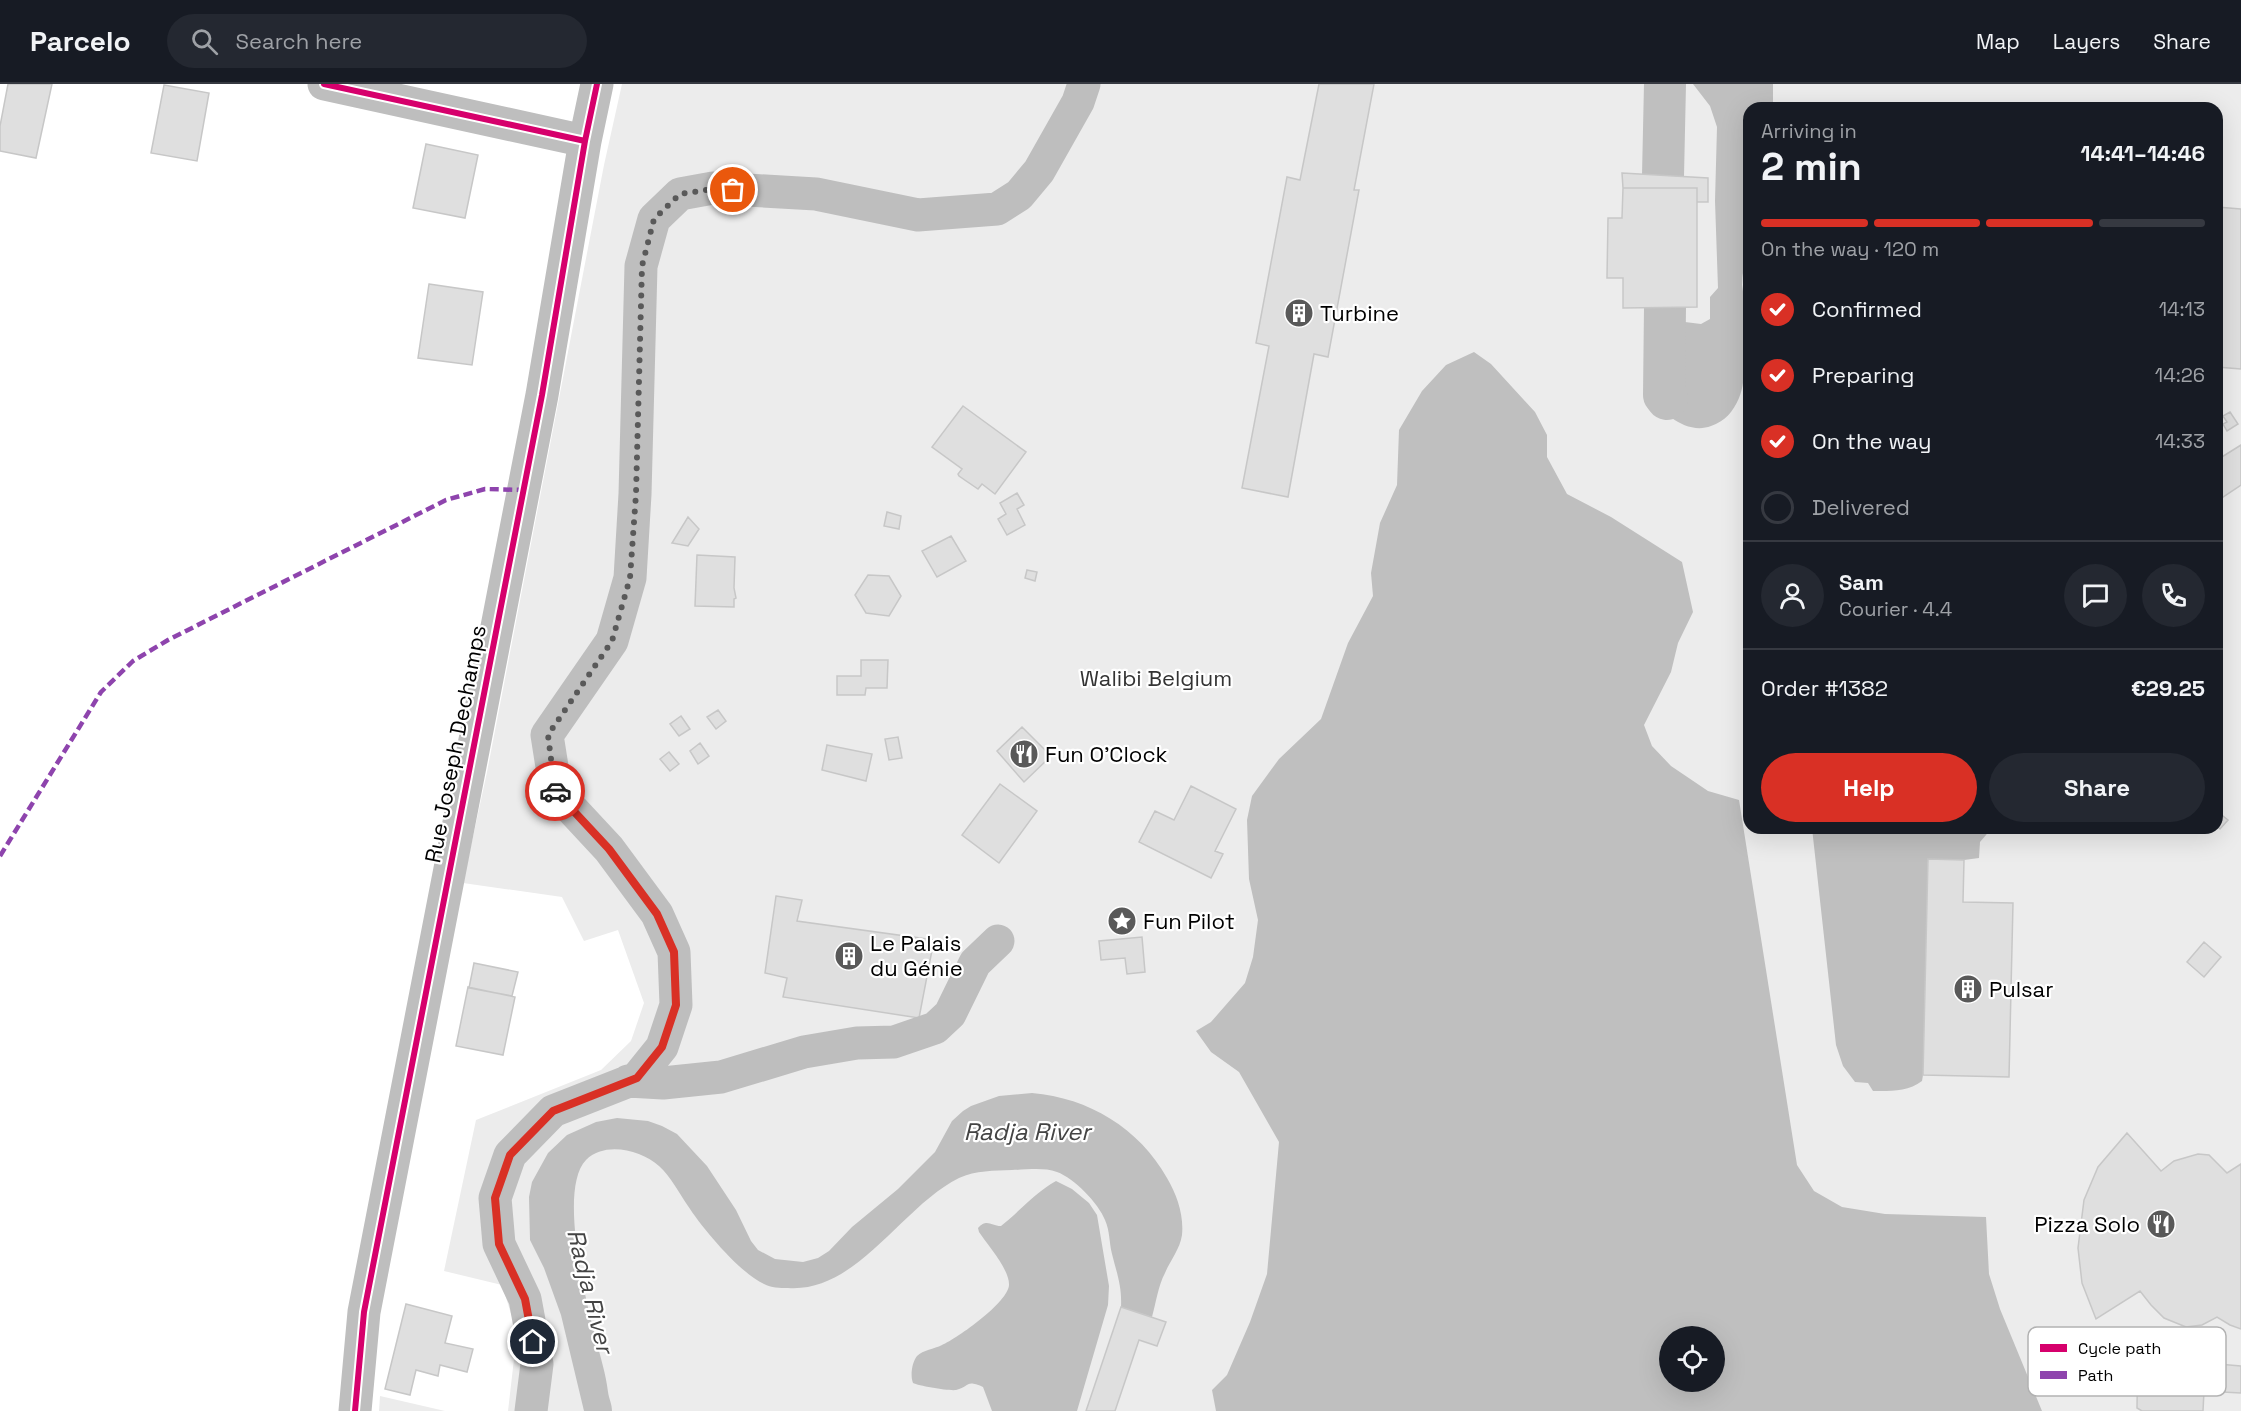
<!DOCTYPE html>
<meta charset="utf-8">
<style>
body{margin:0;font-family:"Space Grotesk",sans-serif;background:#242831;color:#f1f3f6;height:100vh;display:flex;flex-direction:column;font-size:22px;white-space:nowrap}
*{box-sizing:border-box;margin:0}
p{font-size:20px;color:#9ea1a6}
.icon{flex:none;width:33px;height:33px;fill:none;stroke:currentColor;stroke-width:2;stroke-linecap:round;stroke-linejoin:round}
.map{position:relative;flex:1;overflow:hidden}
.sheet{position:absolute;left:1743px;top:18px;width:480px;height:732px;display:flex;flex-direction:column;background:#171b24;border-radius:18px;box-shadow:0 6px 24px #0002}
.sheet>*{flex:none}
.controls{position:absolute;left:1659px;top:1242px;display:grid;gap:12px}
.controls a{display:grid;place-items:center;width:66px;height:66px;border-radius:50%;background:#171b24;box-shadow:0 6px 24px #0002;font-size:30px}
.pin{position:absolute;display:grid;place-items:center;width:51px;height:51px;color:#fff;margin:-26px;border:3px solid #fff;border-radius:50%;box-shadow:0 2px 6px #0007}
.courier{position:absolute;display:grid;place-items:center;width:60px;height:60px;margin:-30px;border:4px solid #d93025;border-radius:50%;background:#fff;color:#222;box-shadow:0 2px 8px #0007}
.head em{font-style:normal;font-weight:700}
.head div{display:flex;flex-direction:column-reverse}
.head{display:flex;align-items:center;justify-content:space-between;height:102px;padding:0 18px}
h1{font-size:39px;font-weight:700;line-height:45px}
.bar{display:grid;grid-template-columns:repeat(4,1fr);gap:9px 6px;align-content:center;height:72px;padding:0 18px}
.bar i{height:8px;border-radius:4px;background:#363941}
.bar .on{background:#d93025}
.bar p{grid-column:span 4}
.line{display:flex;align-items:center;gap:15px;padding:0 18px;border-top:2px solid #363941}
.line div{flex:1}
.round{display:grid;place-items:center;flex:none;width:63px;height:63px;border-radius:32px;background:#242831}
ol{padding:0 18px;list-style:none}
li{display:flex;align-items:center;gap:18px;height:66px}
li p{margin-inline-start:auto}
li .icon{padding:6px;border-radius:50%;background:#d93025;color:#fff;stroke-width:4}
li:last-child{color:#9ea1a6}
li i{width:33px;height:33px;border:3px solid #363941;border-radius:50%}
.primary-button{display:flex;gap:12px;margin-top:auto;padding:12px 18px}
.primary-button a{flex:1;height:69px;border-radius:36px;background:#d93025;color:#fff;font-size:24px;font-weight:700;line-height:69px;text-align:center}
.primary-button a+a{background:#242831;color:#f1f3f6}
header{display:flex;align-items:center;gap:36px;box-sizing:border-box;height:84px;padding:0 30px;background:#171b24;border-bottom:2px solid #363941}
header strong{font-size:28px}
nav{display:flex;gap:33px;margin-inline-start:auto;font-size:21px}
.search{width:420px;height:54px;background:#242831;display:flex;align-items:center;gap:15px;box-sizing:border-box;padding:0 21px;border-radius:33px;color:#9ea1a6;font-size:22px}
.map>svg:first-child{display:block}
.green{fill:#ececec;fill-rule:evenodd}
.water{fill:#bfbfbf;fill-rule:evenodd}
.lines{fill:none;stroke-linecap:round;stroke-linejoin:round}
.canal{stroke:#bfbfbf;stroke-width:42}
.building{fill:#dfdfdf;stroke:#c7c7c7;stroke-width:1.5}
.minor{stroke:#bebebe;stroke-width:33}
.quiet{stroke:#8e44ad;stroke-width:4.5;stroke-dasharray:9 4.5;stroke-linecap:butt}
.cycleway-casing{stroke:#fff;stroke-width:10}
.cycleway{stroke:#d6006c;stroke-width:6}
.done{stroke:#595959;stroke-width:6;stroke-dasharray:0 10.8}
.route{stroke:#d93025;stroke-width:8}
.labels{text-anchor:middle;stroke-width:4.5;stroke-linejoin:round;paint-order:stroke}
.poi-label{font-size:22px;fill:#000;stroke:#fff;text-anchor:start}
.park-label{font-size:22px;fill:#333;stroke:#fff}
.street-label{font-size:22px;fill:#000;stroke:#fff}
.water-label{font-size:24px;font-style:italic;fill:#444;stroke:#fff}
.key{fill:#fff;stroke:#b2b2b2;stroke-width:1.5}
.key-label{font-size:16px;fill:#000}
</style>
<header>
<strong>Parcelo</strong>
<div class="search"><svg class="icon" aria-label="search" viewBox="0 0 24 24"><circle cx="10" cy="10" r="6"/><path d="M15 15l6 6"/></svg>Search here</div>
<nav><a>Map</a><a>Layers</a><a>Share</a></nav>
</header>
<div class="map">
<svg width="2241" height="1327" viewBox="0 0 2241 1327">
<rect width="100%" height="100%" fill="#fff"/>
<path class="green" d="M622,0H2241V1327H508L517,1249L502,1201L444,1187L476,1036L601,986L631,957L644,919L618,846L584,857L562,813L463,799L487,688L604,81ZM1749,24H2217V744H1749ZM1670,1252H1714V1298H1670Z
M380,1312L445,1327H379Z"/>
<path class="water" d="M1693,0H1773V19L1761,18L1760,24H1749C1749,66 1751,109 1749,152C1748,168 1742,185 1742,201C1743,209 1745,217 1746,224C1747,233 1744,242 1744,251C1743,271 1747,295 1739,314C1733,328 1725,337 1711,342C1688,351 1661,330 1652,310C1645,294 1647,276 1653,261L1671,258L1677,237L1701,240L1710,235V213L1718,204L1715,117L1717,43L1710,22Z
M1474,268L1491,280L1535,328L1547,351V373L1567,410L1611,433L1682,478L1693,528L1678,559L1671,588L1644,641L1652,662L1671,682L1708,707L1739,716L1797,1081L1814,1107L1842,1123L1885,1130L1986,1133L1989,1190L2000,1225L2042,1327H1216L1212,1306L1227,1291L1250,1238L1267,1190L1279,1058L1239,988L1211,968L1196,947L1211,938L1245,899L1253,873L1258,836L1249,795L1247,736L1252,712L1279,675L1321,635L1348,559L1373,512L1371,489L1380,439L1397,401L1399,346L1422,307L1446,281ZM1670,1252H1714V1298H1670Z
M1812,744H1992L1980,758L1979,774L1964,776L1928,775L1923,991L1922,997C1908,1008 1890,1007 1873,1007L1868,999L1855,998L1843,982L1836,961Z
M1032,1009C1089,1014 1139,1044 1167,1094C1177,1111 1184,1131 1182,1151C1180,1165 1170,1177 1165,1189C1158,1202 1156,1219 1152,1233L1121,1223C1122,1202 1117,1190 1112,1170C1109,1158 1110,1147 1105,1136C1099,1120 1074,1094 1057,1088C1043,1083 1026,1086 1012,1086C994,1087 976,1086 959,1094C902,1122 857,1209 788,1204C780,1204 771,1204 764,1200C740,1189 702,1144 688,1122C679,1109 671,1093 659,1082C641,1066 605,1057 586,1076C558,1105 586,1218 596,1255C600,1272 606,1290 608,1308C609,1315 612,1320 612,1327H584L561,1231L544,1184L530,1156L529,1113L532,1098L548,1069L567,1051L596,1038L617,1034L648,1037L662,1042L677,1050L707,1082L736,1126L751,1157L758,1166L775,1175L803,1178L818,1174L829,1167L852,1143L898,1105L935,1068L952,1037L963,1027L971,1022L999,1012Z
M1056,1097L1072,1105L1089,1119L1097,1131L1109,1202L1108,1221L1077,1327H992L983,1303C965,1295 970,1303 956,1306C949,1307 919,1302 913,1299C910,1292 912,1278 917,1272C923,1266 934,1265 942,1261C958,1254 1010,1217 1009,1200C1009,1185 987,1160 979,1148L978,1144C987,1134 991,1142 1001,1142C1019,1128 1037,1107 1056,1097Z"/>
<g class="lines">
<path class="canal" d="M1663,92L1665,0
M1665,223L1664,311L1667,315"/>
</g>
<path class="building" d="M8,0H52L36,74L0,67V42Z
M1319,0H1374L1354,106H1359L1328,273L1314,270L1288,413L1242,404L1269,262L1256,259L1287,93L1300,96Z
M164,1L209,9L197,77L151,69Z
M426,60L478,71L465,134L413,124Z
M1622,89L1708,94V118H1697V104H1623Z
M1623,104H1697V223L1623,224V194H1607L1608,134H1622Z
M2217,123L2241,125V285L2217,283L2219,233H2217Z
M429,200L483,208L472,281L418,274Z
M963,322L1026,368L995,410L982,400L978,405L959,392L958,390L962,385L932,363Z
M2230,328L2238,340L2227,347L2223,340L2227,338L2223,332Z
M2241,361V401L2217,417V376Z
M1017,409L1024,421L1017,425L1025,441L1007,451L998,435L1006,430L1000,419Z
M887,428L901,432L899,445L884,442Z
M688,433L699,445L688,462L672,459Z
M951,452L966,477L937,493L922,467Z
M697,471L735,473L734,504L736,514L734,515V523L695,522Z
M1027,486L1037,488L1035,497L1025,494Z
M868,491L889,492L901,512L889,532L866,529L855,511Z
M861,576H888L887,604H866L865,611H837V592H861Z
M718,626L726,637L716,645L707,633Z
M681,632L690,645L679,652L670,640Z
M1022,643L1051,672L1024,698L997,667Z
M898,653L902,674L889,676L885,655Z
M700,659L709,672L698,680L690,667Z
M827,661L872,670L866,697L822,686Z
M669,668L679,680L670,687L660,675Z
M1000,700L1037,727L999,779L962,751Z
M1191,702L1236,725L1215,767L1223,770L1211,794L1139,758L1155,727L1174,736Z
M2218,728L2228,736L2220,745L2217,742Z
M1928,775L1964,776L1963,818L2013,819L2009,993L1923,991Z
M776,812L802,816L797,837L934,856L919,934L783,913L787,894L765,889Z
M1142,853L1145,888L1127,890L1125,874L1101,876L1099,857Z
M2204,858L2221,873L2204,893L2187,878Z
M474,879L518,888L512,912L469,904Z
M468,903L515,913L503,971L456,962Z
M2127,1049L2161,1087L2174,1077L2198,1070L2209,1071L2227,1089L2241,1080V1245L2230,1241L2217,1233L2202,1241L2186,1243L2164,1234L2151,1221L2140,1207L2096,1235L2082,1199L2078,1164L2084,1116L2098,1083Z
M406,1220L452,1232L445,1259L473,1265L467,1288L440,1281L438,1292L416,1286L410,1311L385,1305Z
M1121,1223L1166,1238L1157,1262L1139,1256L1115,1327H1086Z
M2138,1256L2197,1261L2207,1279L2241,1282V1309L2204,1307L2203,1327H2142L2137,1324Z"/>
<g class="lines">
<path class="minor" d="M324,0L585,57
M628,997L663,999L721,993L804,968L857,959L894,958L935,944L950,930L975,879L998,857
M355,1327L364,1228L542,311L585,57L597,0
M531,1327L537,1280L525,1215L499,1160L495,1114L510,1071L553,1027L637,994L662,963L676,921L674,868L657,830L609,765L556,708L547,651L612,557L630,494L635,410L641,182L654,135L680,110L713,104L816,110L918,131L997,125L1019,111L1039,87L1078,18L1084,0"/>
<path class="quiet" d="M0,772L101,608L133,577L168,556L446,416L485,405L523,406"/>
<g class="cycleway-casing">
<path id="cycleway" d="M324,0L585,57
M355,1327L364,1228L542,311L585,57L597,0"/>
</g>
<use href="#cycleway" class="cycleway"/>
</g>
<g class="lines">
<path class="done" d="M555,707L548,651L612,557L630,494L636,410L642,182L654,135L680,110L713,105L733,106"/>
<path class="route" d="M533,1258L525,1215L499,1160L495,1114L510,1071L553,1027L637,994L662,963L676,921L674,868L657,830L609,765L555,707"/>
</g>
<defs>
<g id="building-disc" transform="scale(1.5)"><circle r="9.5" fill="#595959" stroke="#fff"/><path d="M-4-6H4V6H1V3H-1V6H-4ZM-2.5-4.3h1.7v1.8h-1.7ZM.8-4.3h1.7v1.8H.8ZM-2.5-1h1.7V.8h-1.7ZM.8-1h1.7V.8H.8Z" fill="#fff"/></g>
<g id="restaurant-disc" transform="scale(1.5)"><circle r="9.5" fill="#595959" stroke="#fff"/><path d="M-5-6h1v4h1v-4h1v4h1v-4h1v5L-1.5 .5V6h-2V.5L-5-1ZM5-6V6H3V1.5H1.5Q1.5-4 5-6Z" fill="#fff"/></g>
<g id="sight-disc" transform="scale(1.5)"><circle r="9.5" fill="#595959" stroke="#fff"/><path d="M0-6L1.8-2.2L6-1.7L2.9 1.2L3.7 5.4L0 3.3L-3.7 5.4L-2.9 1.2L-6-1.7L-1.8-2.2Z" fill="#fff"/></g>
</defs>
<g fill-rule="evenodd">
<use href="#building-disc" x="1299" y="229"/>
<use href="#restaurant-disc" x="1024" y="670"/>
<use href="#sight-disc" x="1122" y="837"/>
<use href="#building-disc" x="849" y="872"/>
<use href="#building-disc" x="1968" y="905"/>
<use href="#restaurant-disc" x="2161" y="1140"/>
</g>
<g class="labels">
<g class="poi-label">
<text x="1320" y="237">Turbine</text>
<text x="1045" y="678">Fun O'Clock</text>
<text x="1143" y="845">Fun Pilot</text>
<text x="870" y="867">Le Palais<tspan x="870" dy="25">du Génie</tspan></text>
<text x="1989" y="913">Pulsar</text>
<text x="2140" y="1148" text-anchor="end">Pizza Solo</text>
</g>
<g class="park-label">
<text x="1156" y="602">Walibi Belgium</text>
</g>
<g class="street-label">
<text transform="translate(455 660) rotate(-79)" y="8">Rue Joseph Dechamps</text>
</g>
<g class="water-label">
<text x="1027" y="1056">Radja River</text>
<text transform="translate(590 1207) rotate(76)" y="8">Radja River</text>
</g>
</g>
<rect x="2028" y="1243" width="198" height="69" rx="9" class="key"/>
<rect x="2040" y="1260" width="27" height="8" fill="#d6006c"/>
<rect x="2040" y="1287" width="27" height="8" fill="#8e44ad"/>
<g class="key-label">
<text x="2078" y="1270">Cycle path</text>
<text x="2078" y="1297">Path</text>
</g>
</svg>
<div class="controls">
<a><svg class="icon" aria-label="locate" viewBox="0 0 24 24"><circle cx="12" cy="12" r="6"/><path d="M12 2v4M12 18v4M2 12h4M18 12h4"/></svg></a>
</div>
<div class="pin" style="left:733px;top:106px;background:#ea580c"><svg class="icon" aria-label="bag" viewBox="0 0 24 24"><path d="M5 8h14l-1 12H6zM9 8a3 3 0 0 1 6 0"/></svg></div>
<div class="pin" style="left:533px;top:1258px;background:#1f2937"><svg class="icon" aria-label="home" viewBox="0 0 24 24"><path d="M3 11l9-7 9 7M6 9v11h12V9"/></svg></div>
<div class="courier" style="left:555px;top:707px"><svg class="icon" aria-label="car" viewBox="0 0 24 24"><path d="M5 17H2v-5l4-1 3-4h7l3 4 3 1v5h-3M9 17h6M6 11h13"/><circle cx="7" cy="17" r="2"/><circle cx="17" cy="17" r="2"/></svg></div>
<section class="sheet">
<div class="head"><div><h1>2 min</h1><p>Arriving in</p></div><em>14:41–14:46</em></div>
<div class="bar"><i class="on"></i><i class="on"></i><i class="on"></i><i></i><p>On the way · 120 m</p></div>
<ol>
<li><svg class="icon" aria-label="check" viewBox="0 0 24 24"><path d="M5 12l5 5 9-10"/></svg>Confirmed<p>14:13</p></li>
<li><svg class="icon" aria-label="check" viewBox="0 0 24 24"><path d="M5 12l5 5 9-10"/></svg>Preparing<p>14:26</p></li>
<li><svg class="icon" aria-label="check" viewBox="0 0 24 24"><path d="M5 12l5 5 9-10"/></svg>On the way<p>14:33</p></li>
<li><i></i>Delivered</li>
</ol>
<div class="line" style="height:108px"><a class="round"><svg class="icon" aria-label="person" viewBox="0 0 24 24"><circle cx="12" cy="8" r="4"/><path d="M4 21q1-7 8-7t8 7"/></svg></a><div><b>Sam</b><p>Courier · 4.4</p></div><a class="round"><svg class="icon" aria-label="chat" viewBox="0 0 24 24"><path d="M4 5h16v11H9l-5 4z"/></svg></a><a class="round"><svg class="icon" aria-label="phone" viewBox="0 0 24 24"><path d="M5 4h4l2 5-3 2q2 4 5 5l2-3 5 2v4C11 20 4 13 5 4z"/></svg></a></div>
<div class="line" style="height:78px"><div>Order #1382</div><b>€29.25</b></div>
<div class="primary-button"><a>Help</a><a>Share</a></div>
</section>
</div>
